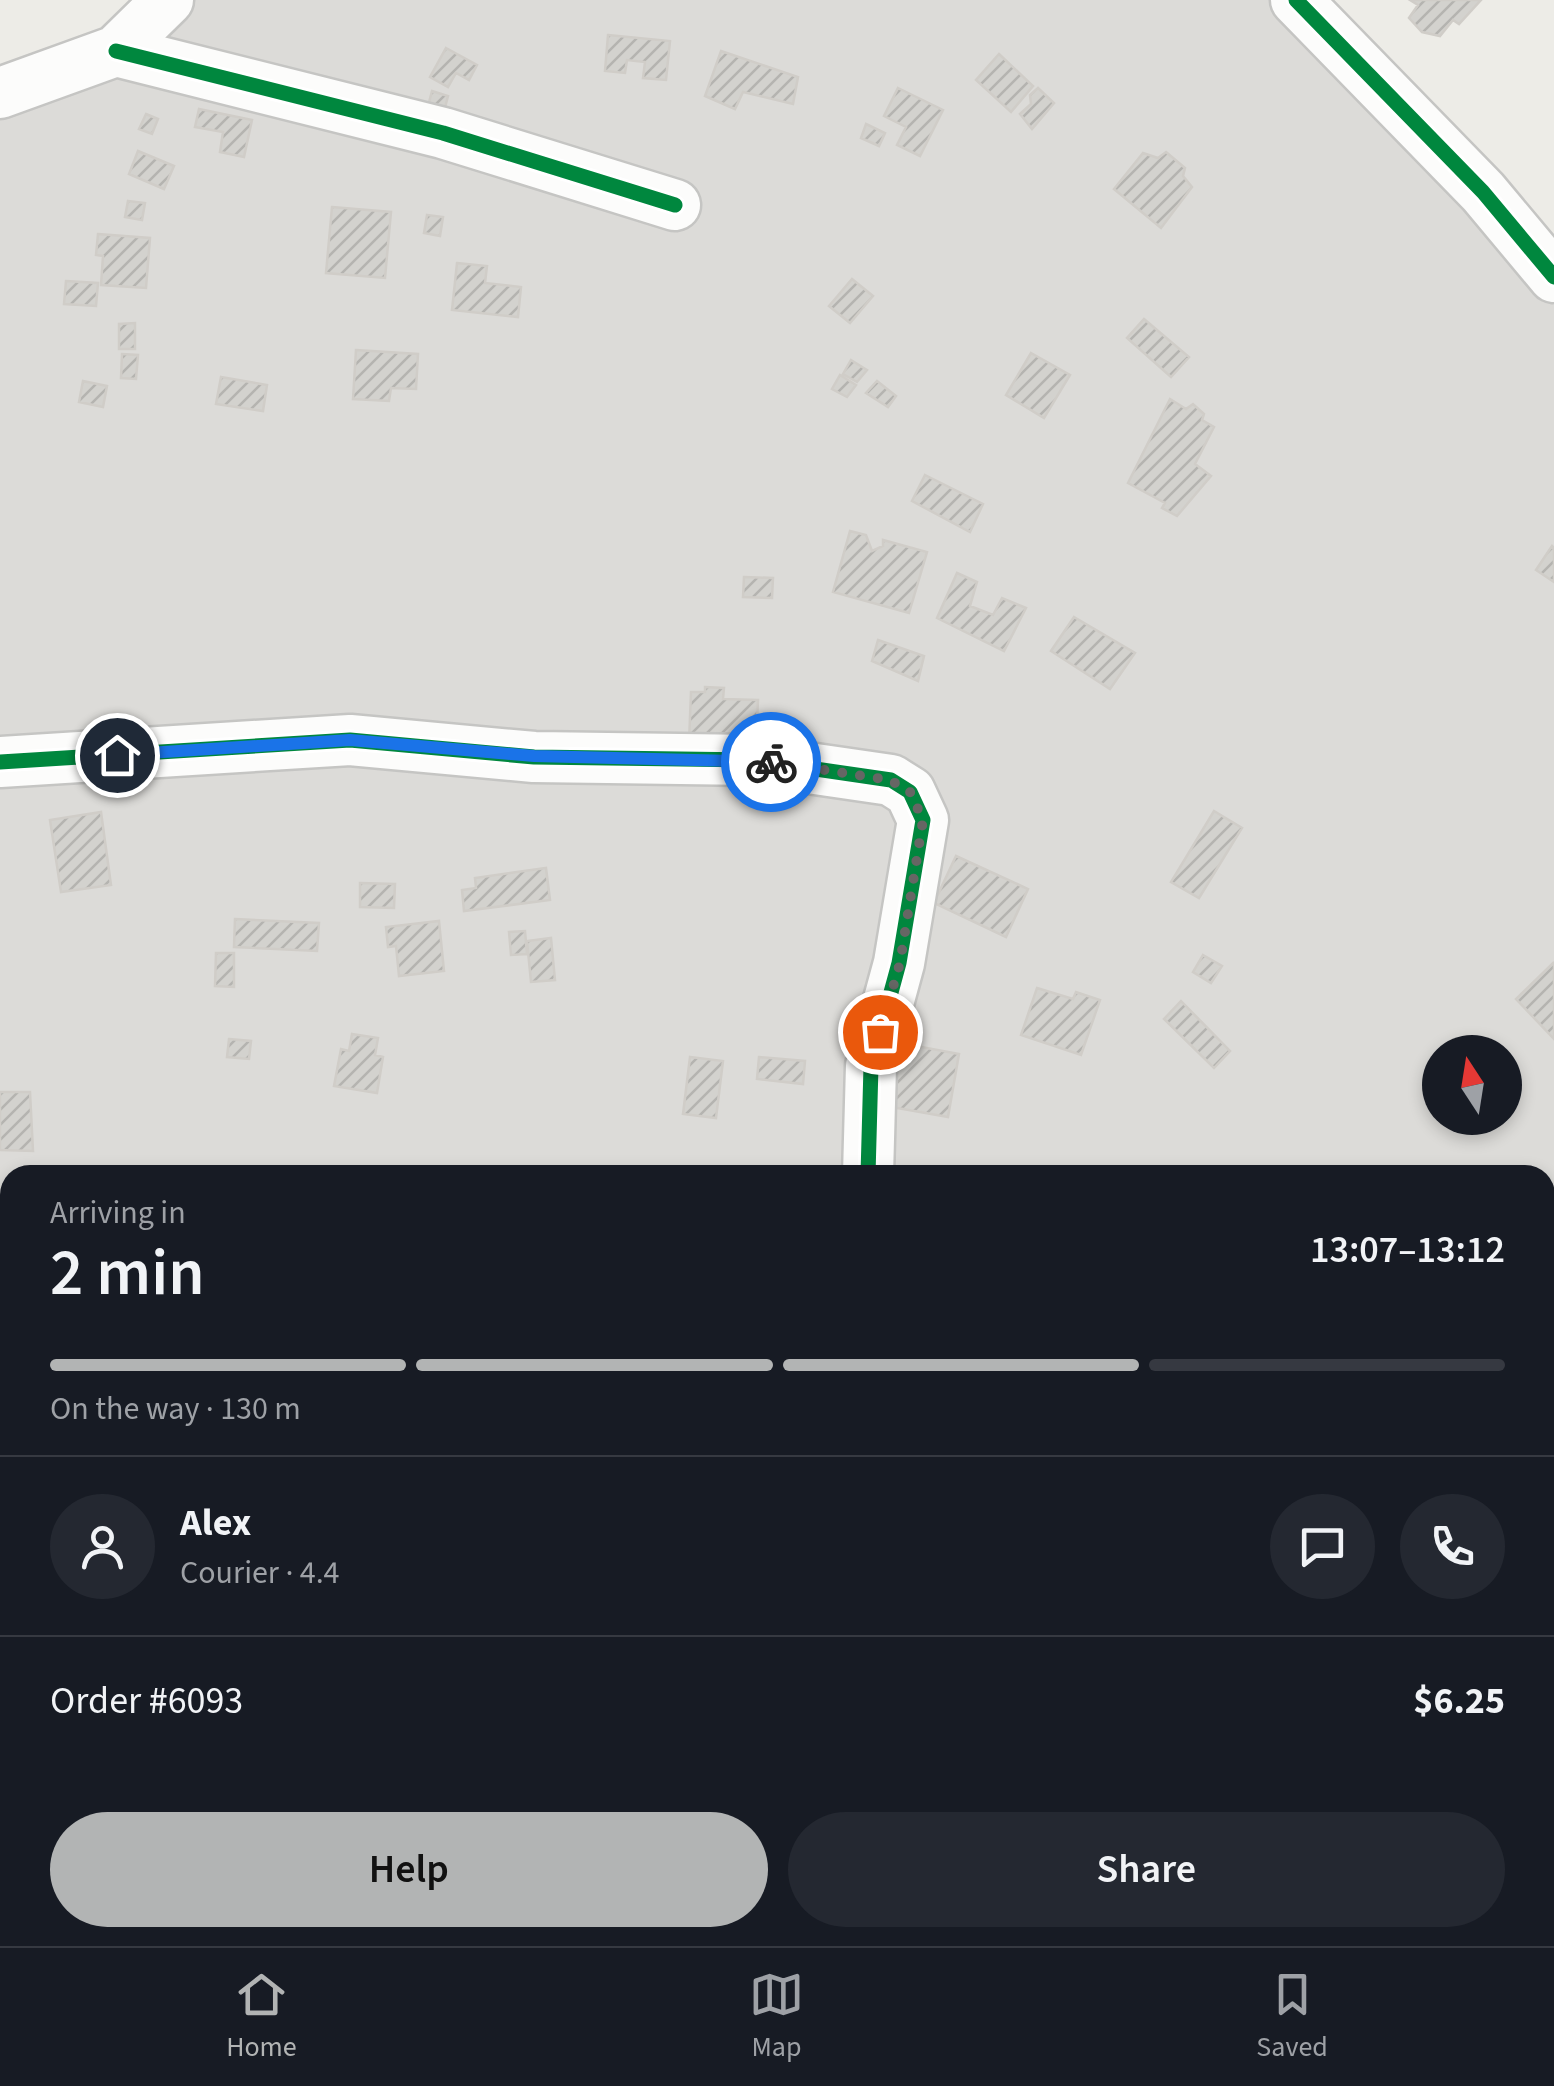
<!DOCTYPE html>
<meta charset="utf-8">
<style>
body{margin:0;font-family:"Source Sans 3",sans-serif;background:#242831;color:#f1f3f6;height:100vh;display:flex;flex-direction:column;font-size:38px;white-space:nowrap}
*{box-sizing:border-box;margin:0}
p{font-size:32px;color:#9ea1a6}
.icon{flex:none;width:55px;height:55px;fill:none;stroke:currentColor;stroke-width:2;stroke-linecap:round;stroke-linejoin:round}
.map{position:relative;flex:1;overflow:hidden}
.sheet{position:absolute;left:0px;top:1165px;width:1555px;height:782px;display:flex;flex-direction:column;background:#171b24;border-radius:30px 30px 0 0;box-shadow:0 5px 15px #0003}
.sheet>*{flex:none}
.needle{width:65px;rotate:348deg}
.controls{position:absolute;left:1422px;top:1035px;display:grid;gap:20px}
.controls a{display:grid;place-items:center;width:100px;height:100px;border-radius:50%;background:#171b24;box-shadow:0 5px 15px #0003;font-size:50px}
.pin{position:absolute;display:grid;place-items:center;width:85px;height:85px;color:#fff;margin:-42px;border:5px solid #fff;border-radius:50%;box-shadow:0 2px 10px #0007}
.courier{position:absolute;display:grid;place-items:center;width:100px;height:100px;margin:-50px;border:8px solid #1a73e8;border-radius:50%;background:#fff;color:#222;box-shadow:0 2px 12px #0007}
.head em{font-style:normal;font-weight:600}
.head div{display:flex;flex-direction:column-reverse}
.head{display:flex;align-items:center;justify-content:space-between;height:170px;padding:0 50px}
h1{font-size:65px;font-weight:600;line-height:75px}
.bar{display:grid;grid-template-columns:repeat(4,1fr);gap:15px 10px;align-content:center;height:120px;padding:0 50px}
.bar i{height:12px;border-radius:8px;background:#363941}
.bar .current{background:#b2b4b4}
.bar p{grid-column:span 4}
.line{display:flex;align-items:center;gap:25px;padding:0 50px;border-top:2px solid #363941}
.line div{flex:1}
.round{display:grid;place-items:center;flex:none;width:105px;height:105px;border-radius:52px;background:#242831}
.action{display:flex;gap:20px;margin-top:auto;padding:20px 50px}
.action a{flex:1;height:115px;border-radius:60px;background:#b2b4b4;color:#111;font-size:40px;font-weight:600;line-height:115px;text-align:center}
.action a+a{background:#242831;color:#f1f3f6}
.tab-bar{display:flex;justify-content:space-around;align-items:center;height:140px;border-top:2px solid #363941;background:#171b24;font-size:28px;color:#9ea1a6}
.tab-bar a{display:grid;justify-items:center;gap:5px}
.tab-bar .current{color:#b2b4b4}
.map>svg:first-child{display:block}
.residential{fill:#dcdbd8;fill-rule:evenodd}
.building{fill:url(#building-hatch);stroke:#d0cdc8;stroke-width:2.5}
.lines{fill:none;stroke-linecap:round;stroke-linejoin:round}
.minor-casing{stroke:#c5c5c3;stroke-width:55}
.minor{stroke:#fcfcfb;stroke-width:50}
.cycleway-casing{stroke:#fff;stroke-width:21}
.cycleway{stroke:#00873e;stroke-width:15}
.done{stroke:#666664;stroke-width:10;stroke-dasharray:0 18}
.route{stroke:#1a73e8;stroke-width:12}
</style>
<div class="map">
<svg width="1554" height="1946" viewBox="0 0 1554 1946">
<defs>
<pattern id="building-hatch" width="6" height="6" patternUnits="userSpaceOnUse" patternTransform="scale(2.5)"><rect width="6" height="6" fill="#d3d2ce"/><path d="M-1 1l2-2M0 6l6-6M5 7l2-2" fill="none" stroke="#b5b4b0"/></pattern>
</defs>
<rect width="100%" height="100%" fill="#edece7"/>
<path class="residential" d="M193,0H1271L1470,204L1554,305V1558L1545,1551V1175H10V1849L0,1836V112L125,67ZM1440,1052H1505V1118H1440Z
M80,1938H1136L1132,1946H87Z"/>
<path class="building" d="M1410,0H1481L1459,24L1453,20L1440,36L1422,32L1409,18L1418,5Z
M608,35L670,41L666,80L643,78L645,62L627,60L625,73L605,71Z
M446,48L477,65L469,80L456,73L448,87L430,77Z
M721,51L798,77L793,104L743,92L735,109L705,96Z
M999,54L1033,86L1011,112L976,80Z
M898,88L943,110L920,156L897,145L906,127L884,116Z
M1038,88L1054,103L1032,129L1020,114L1031,104L1030,95Z
M432,91L448,96L442,119L426,114Z
M199,109L252,120L244,157L220,152L223,132L195,127Z
M146,114L158,119L152,134L139,129Z
M866,124L885,133L879,146L861,138Z
M138,151L174,166L164,189L129,174Z
M1166,152L1185,168L1183,176L1192,187L1161,228L1114,189L1143,153L1158,158Z
M128,201L145,203L142,220L125,217Z
M332,207L391,212L385,278L326,273Z
M427,215L443,217L440,236L424,233Z
M98,234L150,238L146,288L101,285L103,256L96,255Z
M457,263L487,266L485,283L521,287L518,317L452,310Z
M852,279L873,296L850,323L829,306Z
M66,281L98,283L96,306L64,304Z
M1144,319L1189,357L1171,377L1127,338Z
M135,323V349H119V324Z
M356,350L418,354L416,389L391,388L389,401L353,399Z
M1031,353L1070,375L1044,418L1006,395Z
M122,354L138,355L136,379L121,378Z
M851,360L867,370L857,382L843,374Z
M840,375L856,385L847,397L832,389Z
M221,377L267,385L263,411L216,404Z
M83,381L107,386L103,407L79,402Z
M877,381L896,396L888,407L866,393Z
M1170,399L1186,409L1193,404L1204,414L1202,420L1214,427L1195,464L1211,476L1177,516L1162,508L1165,503L1128,483Z
M925,475L983,504L970,532L912,501Z
M850,531L866,535L872,551L883,546V540L927,552L909,613L833,592Z
M1552,546L1554,548V582L1536,570Z
M957,573L977,582L970,606L993,615L1002,598L1026,608L1004,651L937,618Z
M744,577L773,578L772,598L743,597Z
M1074,617L1135,653L1110,689L1051,651Z
M878,640L924,656L918,681L872,661Z
M705,687L724,688L723,699L758,700L756,745L689,743L691,692H705Z
M1214,811L1242,828L1199,898L1171,882Z
M101,812L111,885L61,892L50,820Z
M956,856L1028,889L1006,937L934,903Z
M546,868L550,900L464,911L462,890L476,888L475,878Z
M360,883L395,884L394,908L360,907Z
M235,919L319,923L317,951L234,947Z
M439,921L444,971L399,976L396,946L388,947L386,927Z
M525,931L527,954L511,955L509,932Z
M551,938L555,980L531,982L527,941Z
M216,953H234V987L215,986Z
M1203,955L1222,966L1211,983L1193,972Z
M1553,963L1554,965V1039L1516,999Z
M1037,988L1073,999L1076,992L1100,1000L1081,1055L1021,1035Z
M1181,1001L1230,1051L1214,1068L1164,1019Z
M894,1029L918,1033L916,1046L959,1054L948,1117L875,1104Z
M352,1034L378,1038L375,1055L383,1057L377,1093L334,1086L341,1049L349,1051Z
M229,1039L251,1041L249,1059L227,1057Z
M690,1057L723,1061L716,1118L683,1114Z
M759,1057L805,1061L803,1084L757,1079Z
M0,1092H30L33,1151L0,1150Z
M10,1645V1707L0,1700L5,1690L0,1686V1650Z
M168,1938H219L213,1946H162Z
M273,1938H305L298,1946H284Z
M275,1938H306L300,1946H286Z"/>
<g class="lines">
<g class="minor-casing">
<path id="minor" d="M1296,0L1483,192L1554,277
M116,51L443,133L675,205
M0,93L116,51L168,0
M0,762L350,740L534,757L754,760L891,780L910,792L923,820L899,963L871,1066L868,1175
M0,1365L10,1373
M0,1532L10,1519
M0,1628L10,1633
M703,1938L719,1946"/>
</g>
<use href="#minor" class="minor"/>
<g class="cycleway-casing">
<path id="cycleway" d="M1296,0L1483,192L1554,277
M116,51L443,133L675,205
M0,762L350,740L534,757L754,760L891,780L910,792L923,820L899,963L871,1066L868,1175"/>
</g>
<use href="#cycleway" class="cycleway"/>
</g>
<g class="lines">
<path class="done" d="M771,762L890,780L910,792L923,820L900,963L880,1032"/>
<path class="route" d="M117,755L350,740L534,756L771,762"/>
</g>
</svg>
<div class="controls">
<a><svg class="needle" viewBox="-14 -14 28 28"><path d="M0-13l5 13h-10z" fill="#e53935"/><path d="M0 13l5-13h-10z" fill="#9ea1a6"/></svg></a>
</div>
<div class="pin" style="left:880px;top:1032px;background:#ea580c"><svg class="icon" aria-label="bag" viewBox="0 0 24 24"><path d="M5 8h14l-1 12H6zM9 8a3 3 0 0 1 6 0"/></svg></div>
<div class="pin" style="left:117px;top:755px;background:#1f2937"><svg class="icon" aria-label="home" viewBox="0 0 24 24"><path d="M3 11l9-7 9 7M6 9v11h12V9"/></svg></div>
<div class="courier" style="left:771px;top:762px"><svg class="icon" aria-label="bike" viewBox="0 0 24 24"><circle cx="6" cy="16" r="4"/><circle cx="18" cy="16" r="4"/><path d="M6 16l4-8h5l3 8M10 8l3 8H6M13 5h3"/></svg></div>
<section class="sheet">
<div class="head"><div><h1>2 min</h1><p>Arriving in</p></div><em>13:07–13:12</em></div>
<div class="bar"><i class="current"></i><i class="current"></i><i class="current"></i><i></i><p>On the way · 130 m</p></div>
<div class="line" style="height:180px"><a class="round"><svg class="icon" aria-label="person" viewBox="0 0 24 24"><circle cx="12" cy="8" r="4"/><path d="M4 21q1-7 8-7t8 7"/></svg></a><div><b>Alex</b><p>Courier · 4.4</p></div><a class="round"><svg class="icon" aria-label="chat" viewBox="0 0 24 24"><path d="M4 5h16v11H9l-5 4z"/></svg></a><a class="round"><svg class="icon" aria-label="phone" viewBox="0 0 24 24"><path d="M5 4h4l2 5-3 2q2 4 5 5l2-3 5 2v4C11 20 4 13 5 4z"/></svg></a></div>
<div class="line" style="height:130px"><div>Order #6093</div><b>$6.25</b></div>
<div class="action"><a>Help</a><a>Share</a></div>
</section>
</div>
<nav class="tab-bar">
<a class="current"><svg class="icon" aria-label="home" viewBox="0 0 24 24"><path d="M3 11l9-7 9 7M6 9v11h12V9"/></svg>Home</a>
<a><svg class="icon" aria-label="map" viewBox="0 0 24 24"><path d="M3 6l6-2 6 2 6-2v14l-6 2-6-2-6 2zM9 4v14M15 6v14"/></svg>Map</a>
<a><svg class="icon" aria-label="saved" viewBox="0 0 24 24"><path d="M7 4h10v16l-5-4-5 4z"/></svg>Saved</a>
</nav>
